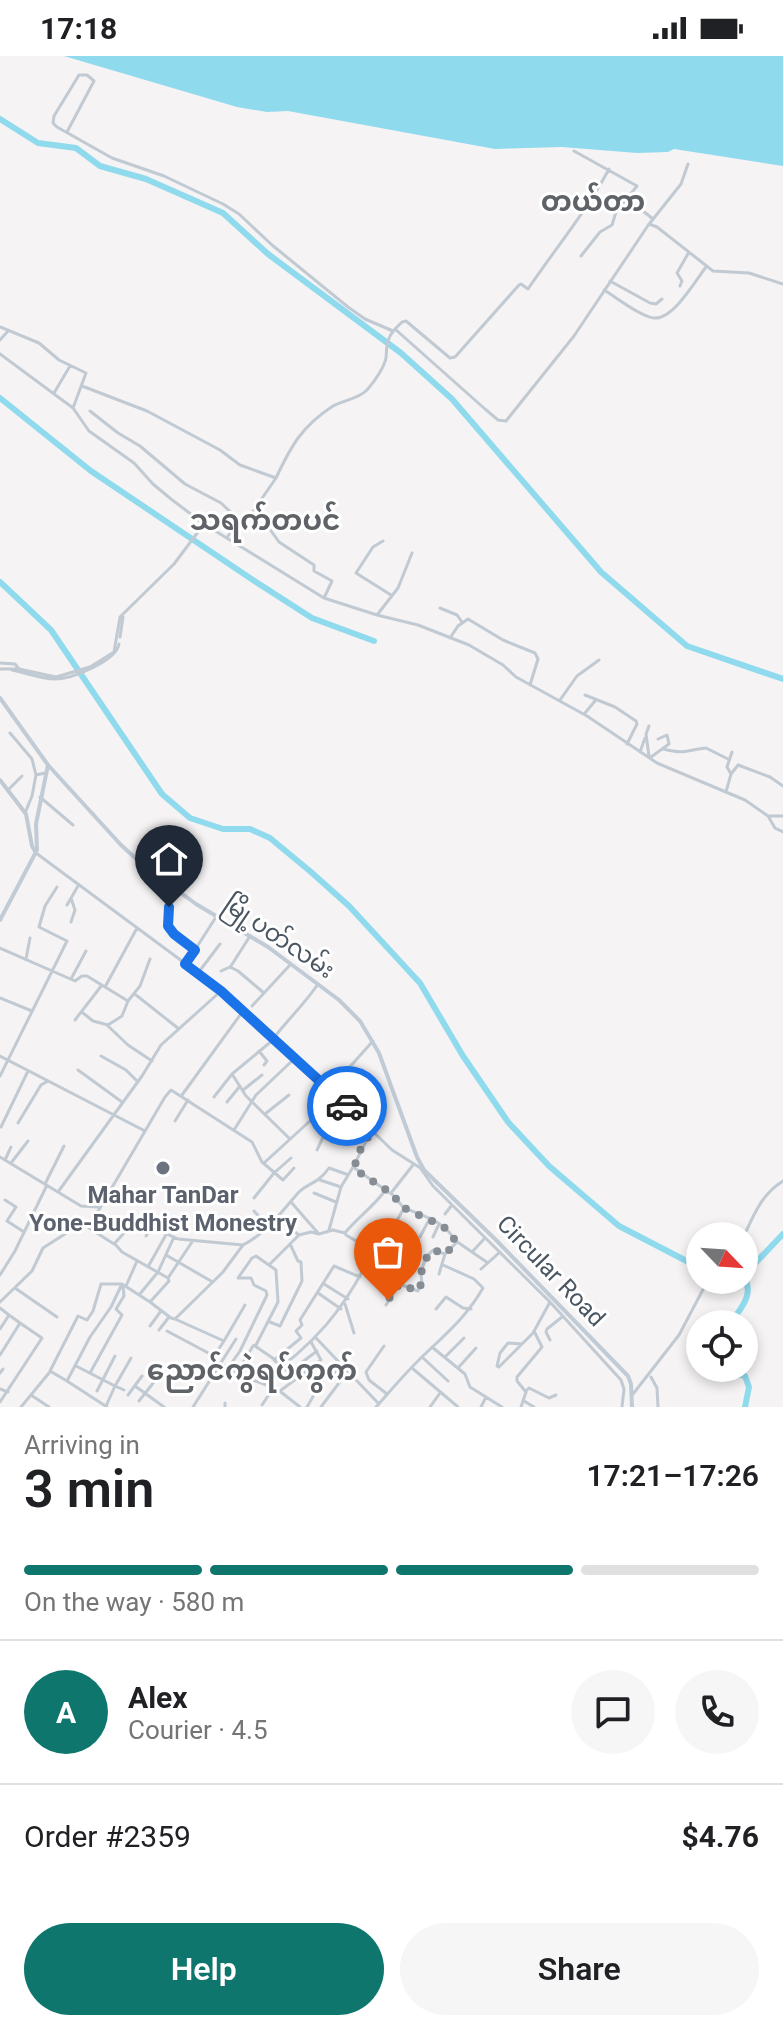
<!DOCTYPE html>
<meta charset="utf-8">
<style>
body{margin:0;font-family:Roboto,"Noto Sans Myanmar",sans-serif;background:#f6f6f6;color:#202124;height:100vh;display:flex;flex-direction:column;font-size:30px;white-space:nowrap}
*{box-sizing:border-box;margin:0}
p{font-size:26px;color:#757577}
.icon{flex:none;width:44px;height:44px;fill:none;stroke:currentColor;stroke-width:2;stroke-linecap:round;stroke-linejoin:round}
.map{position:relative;height:1351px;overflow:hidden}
.details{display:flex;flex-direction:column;background:#fff;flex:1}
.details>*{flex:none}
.needle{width:52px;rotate:115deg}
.controls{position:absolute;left:686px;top:1166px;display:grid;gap:16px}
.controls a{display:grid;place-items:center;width:72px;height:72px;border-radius:50%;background:#fff;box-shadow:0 4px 12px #0003;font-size:40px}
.pin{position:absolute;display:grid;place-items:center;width:68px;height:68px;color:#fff;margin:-82px -34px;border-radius:50% 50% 50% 0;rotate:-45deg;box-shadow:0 0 8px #0007}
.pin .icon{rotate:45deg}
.courier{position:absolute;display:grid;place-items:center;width:80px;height:80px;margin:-40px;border:6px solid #1a73e8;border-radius:50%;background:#fff;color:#222;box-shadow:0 2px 10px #0007}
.head em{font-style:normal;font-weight:600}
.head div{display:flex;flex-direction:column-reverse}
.head{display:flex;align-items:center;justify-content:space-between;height:136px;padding:0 24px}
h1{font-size:52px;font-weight:600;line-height:60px}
.bar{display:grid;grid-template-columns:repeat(4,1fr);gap:12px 8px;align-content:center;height:96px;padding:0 24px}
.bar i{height:10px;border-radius:6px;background:#e0e0e0}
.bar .selected{background:#0f766e}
.bar p{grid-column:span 4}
.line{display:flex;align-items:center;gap:20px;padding:0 24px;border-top:2px solid #e0e0e0}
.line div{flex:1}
.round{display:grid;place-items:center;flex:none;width:84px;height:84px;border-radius:42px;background:#f6f6f6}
.primary-button{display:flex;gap:16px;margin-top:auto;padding:16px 24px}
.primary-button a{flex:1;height:92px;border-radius:48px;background:#0f766e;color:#fff;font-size:32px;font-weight:600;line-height:92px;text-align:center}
.primary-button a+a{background:#f6f6f6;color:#202124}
.status{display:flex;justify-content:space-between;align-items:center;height:56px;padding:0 40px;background:#fff;direction:ltr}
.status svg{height:22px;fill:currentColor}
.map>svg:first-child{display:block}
.water{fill:#90daee}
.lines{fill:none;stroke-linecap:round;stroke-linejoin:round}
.river{stroke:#90daee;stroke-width:6}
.minor{stroke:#c1cad2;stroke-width:3}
.tertiary{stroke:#c1cad2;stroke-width:4}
.secondary{stroke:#c1cbd6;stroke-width:4}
.done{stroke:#868d94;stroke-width:8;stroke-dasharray:0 14.4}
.route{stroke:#1a73e8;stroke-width:10}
.worship-dot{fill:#6b7280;stroke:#fff;stroke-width:3}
.labels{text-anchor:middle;stroke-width:6;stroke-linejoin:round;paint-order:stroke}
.street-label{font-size:24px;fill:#4a5661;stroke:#fff}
.worship-label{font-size:24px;font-weight:bold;fill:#5b616d;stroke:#fff}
.quarter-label{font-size:28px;font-weight:bold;fill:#5f6368;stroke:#fff}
</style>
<div class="status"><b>17:18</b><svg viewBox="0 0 49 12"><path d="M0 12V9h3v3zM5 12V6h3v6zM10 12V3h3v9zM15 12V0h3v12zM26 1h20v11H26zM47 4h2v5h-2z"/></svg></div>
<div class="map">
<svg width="783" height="1351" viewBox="0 0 783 1351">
<rect width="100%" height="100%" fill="#f5f3f3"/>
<path class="water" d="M64,0H783V110L674,93L668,96L637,97L562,91L495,93L288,55L267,56L237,51Z"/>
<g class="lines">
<path class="river" d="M0,63L38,87L76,92L100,110L146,123L223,157L268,198L401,297L452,343L601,516L687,590L783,623
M0,342L91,415L256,526L312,562L374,585
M0,526L51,574L162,738L190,762L223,773H250L270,782L311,816L349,850L420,927L463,1000L508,1066L549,1110L619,1170L700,1212
M744,1219L783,1178
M720,1224L724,1226L731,1224
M730,1268C740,1253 755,1239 744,1221
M730,1312V1316L745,1320L749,1331L745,1351"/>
<path class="minor" d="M67,76L94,25L87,19H79L54,60L53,67L57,71L112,102L164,120L223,148L239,158L272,189L348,251L365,263L393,275
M574,95L637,130L616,156L612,169L600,176L581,200
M628,143L653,163
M650,167L681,128L688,108
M610,225L650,247L656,248L662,243
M680,230L682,225L677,217L689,196
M604,234C616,241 641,261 654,262C673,264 696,224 706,211
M0,271L39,287L59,304L86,317L73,352
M395,273L402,266L406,265L450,302L455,301L519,229L521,228L528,233C555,193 586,156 609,113
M0,284L8,275
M0,298L73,352L89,375L134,407L153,428L171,443L204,468L324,542L377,559L418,569L469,589L503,609L516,621L587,660L657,707L745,744L768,760L775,772L783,776
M82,330L147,355L220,394L240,409L276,422L247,464L238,466L228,480
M54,337L70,310
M90,355L118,377L140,390L185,428L221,447L240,465
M276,422C291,390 302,370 333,350C344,344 358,343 367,334C374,326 384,312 386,302C387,290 386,283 395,273L485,353L498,364L506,365L574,280L649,168L657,171L713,215L749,217L783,228
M269,472L279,486L314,509V515L332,525L324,542
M383,485L373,491L356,517L391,539
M440,552L457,559L462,566
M377,559L398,532L412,497
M120,581L123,561
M450,582L458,570L468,563L503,584L535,597L538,603L530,629
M0,607L15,608L19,613
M0,613H19L56,621L90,611L114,596L120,561L174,508L204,468
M12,614C26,617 42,623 55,623C72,623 116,605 119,588
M585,639L615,651L636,665L637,668L627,688
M560,644L577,620L599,604
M585,657L595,645
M10,677L32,703L36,719
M663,693C688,699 684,694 706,692L728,703
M640,696L645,682
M649,700L646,678L649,670
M651,701L669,688L667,679L658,683
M731,718L727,711L732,696
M9,733L22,720
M726,736L731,718L738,709L770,721L783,730
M40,741L73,769
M25,757L32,740L36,719L45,717
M768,760H783
M36,797L213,928L324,1028L392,1094L422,1113
M177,834C157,866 170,875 195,894
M71,842L75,854L71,866
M67,849L78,830
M0,892L75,925L82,920H87L128,945
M26,903L30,882
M186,908L216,861
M231,910L250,880
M221,915L230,911L238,915L264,937
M198,917L220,888
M71,923L86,895
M105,931L137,872
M136,939L179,973
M0,942L32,955
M252,950L290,909
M83,957L93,965L108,969L122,960L128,945L140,930L150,903
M75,964L102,929
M108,970L128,989L152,1005
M273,983C288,963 304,949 318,928
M259,995L267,1005L264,1009
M0,1000L145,1075
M101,1000L126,1014L138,1026
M78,1014L122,1046
M232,1018L246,1040L290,1083
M0,1020L67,885L39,871L45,850L57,831
M330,1033L373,985
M243,1034L262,1019
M182,1039L243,955
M214,1041L232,1018L273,984
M227,1046L240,1030
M265,1058L289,1039
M175,1065L188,1044
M18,1067L41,1029L48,1025
M1,1071L28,1015
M340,1073L347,1072L357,1060
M234,1074L256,1039L293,1004
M372,1074L353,1111L387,1135
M317,1094L325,1077V1068L342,1045
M0,1101L81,1150L98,1151
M5,1104L11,1091
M11,1107L28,1085
M264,1107L311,1064
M421,1113L433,1130L550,1246L621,1324L624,1333L622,1351
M320,1124L341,1131
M45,1128L64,1090
M58,1136L142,1020L161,989L221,935
M314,1137L336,1146
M254,1142L274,1117L291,1102
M5,1144L16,1151L7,1165L24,1176
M291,1146L318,1177
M254,1155L269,1171
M445,1158L452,1149
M278,1163L299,1179
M89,1172L114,1188L136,1164L178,1183L243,1189C268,1176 281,1156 299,1136C309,1126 317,1129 329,1112L346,1118
M329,1174L341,1131L353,1111
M346,1179L373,1195
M146,1180L151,1172
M744,1180C754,1158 762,1138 783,1125
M420,1181L430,1162
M433,1181L439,1168
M456,1185L472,1196L485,1182
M115,1188L122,1196L168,1222L192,1186
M472,1196L488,1207
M166,1199L211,1225
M149,1209L167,1177
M269,1209L299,1179L311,1176L319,1178L333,1174L345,1177C358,1161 373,1151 384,1136L391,1137
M481,1213L500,1196
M439,1218L445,1198
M0,1219L15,1195L47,1129
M122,1228H101L93,1255L87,1264L78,1260L50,1315L67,1325L90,1281L111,1251L122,1228L150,1246L169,1225L168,1222
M324,1228L348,1243
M126,1230L137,1205
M15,1232L57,1261
M318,1237L341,1253
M139,1239L158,1216L174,1181
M0,1246L32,1215L43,1192L79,1169H90L165,1041L171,1034L252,1086L262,1106L283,1124L294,1112
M150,1246L171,1262L175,1263L223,1216L243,1189
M345,1248L354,1277
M386,1249L399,1228L418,1235L422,1226C419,1216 425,1201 433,1194L445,1198L456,1187C447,1166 424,1160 404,1152
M0,1252L9,1259
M436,1253L446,1241L463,1252L471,1253
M175,1263L224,1285L245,1249
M270,1266L280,1270L302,1225L301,1206L298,1205L290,1188
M150,1270L161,1255
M0,1273L9,1259L20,1267
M159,1274L169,1261
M167,1275L214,1300
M316,1282L379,1348
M550,1284L546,1276L547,1273L562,1261
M224,1285L212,1303L245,1321L277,1333L300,1351
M255,1290L274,1303
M384,1290L366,1316L369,1324L387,1338
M432,1291L465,1318L470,1331L486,1341L481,1351
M317,1295L289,1316L274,1304L301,1282L296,1275L302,1269L300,1264L334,1210L360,1221
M0,1299L20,1267L42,1282L0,1346
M422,1301L448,1325
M445,1301L464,1282
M76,1310L115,1330L131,1302
M499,1311L533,1277L550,1246
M499,1311L497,1310L500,1297L508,1287L522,1288
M228,1312L240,1295L267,1239L266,1235L254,1229L251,1222H238L252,1202L256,1200L276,1214L278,1246L256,1289L253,1290L237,1317
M412,1312L458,1351
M458,1312L476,1292
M0,1317L3,1313
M90,1317L122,1259L116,1253L124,1240L123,1230
M651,1321L657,1332L658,1351
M67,1325L107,1351
M260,1326C313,1291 346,1252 372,1196L381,1193L404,1152L391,1137L413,1109
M135,1330L164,1351
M0,1333L8,1336
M97,1335L115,1300
M280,1335L321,1304L311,1286
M526,1335L529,1332L549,1342L556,1339
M633,1338L679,1279L708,1224
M31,1339L49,1351
M128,1339L142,1320
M486,1341L502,1351
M139,1345L154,1326
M524,1345L534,1351
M262,1349L274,1331
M106,1350L115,1330L124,1334
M21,1351L49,1317
M193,1351L236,1283
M225,1351V1347
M307,1351L326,1318L329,1316L332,1320L341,1308
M321,1351L348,1315
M376,1351C392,1333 407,1315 424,1299C447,1277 467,1260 483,1232L474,1223L443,1209
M430,1351L440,1337
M521,1351L526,1336L517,1325V1321L542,1291L534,1275"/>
<path class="tertiary" d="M0,724L26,758L32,790L36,797"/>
<path class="secondary" d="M0,642L48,709L121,789L143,809L196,848L268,891L339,944L360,965L379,997L417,1101L424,1114L497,1185L628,1320L631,1328L632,1351
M0,864L37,794L36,768L48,709"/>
</g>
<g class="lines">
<path class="done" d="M347,1050L372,1074L358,1098L354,1113L391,1137L404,1152L443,1170L456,1185L446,1198L433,1194C425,1201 419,1216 422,1226L418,1235L399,1228L388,1244"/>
<path class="route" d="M169,851L168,870L174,878L195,894L185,908L221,935L347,1050"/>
</g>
<circle class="worship-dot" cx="163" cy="1112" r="8"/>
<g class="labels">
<g class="street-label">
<text transform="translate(279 881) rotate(34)" y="8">မြို့ပတ်လမ်း</text>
<text transform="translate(551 1215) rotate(46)" y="8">Circular Road</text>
</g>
<g class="worship-label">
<text x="163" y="1147">Mahar TanDar<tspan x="163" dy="28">Yone-Buddhist Monestry</tspan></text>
</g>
<g class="quarter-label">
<text x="593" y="155">တယ်တာ</text>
<text x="265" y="474">သရက်တပင်</text>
<text x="252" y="1324">ညောင်ကွဲရပ်ကွက်</text>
</g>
</g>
</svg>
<div class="controls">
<a><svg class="needle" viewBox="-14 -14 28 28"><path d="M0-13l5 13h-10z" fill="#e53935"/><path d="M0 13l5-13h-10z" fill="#757577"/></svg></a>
<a><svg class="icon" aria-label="locate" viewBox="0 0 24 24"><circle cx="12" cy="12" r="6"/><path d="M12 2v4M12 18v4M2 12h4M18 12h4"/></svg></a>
</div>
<div class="pin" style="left:388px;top:1244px;background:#ea580c"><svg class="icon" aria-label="bag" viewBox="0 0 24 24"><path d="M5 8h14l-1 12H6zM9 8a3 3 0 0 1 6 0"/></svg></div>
<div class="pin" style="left:169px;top:851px;background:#1f2937"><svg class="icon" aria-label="home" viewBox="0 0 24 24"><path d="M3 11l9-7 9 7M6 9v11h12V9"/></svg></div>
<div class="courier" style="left:347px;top:1050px"><svg class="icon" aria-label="car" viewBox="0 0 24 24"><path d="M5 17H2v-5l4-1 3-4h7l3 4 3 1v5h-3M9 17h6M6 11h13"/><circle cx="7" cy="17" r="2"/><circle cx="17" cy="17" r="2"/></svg></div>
</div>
<section class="details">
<div class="head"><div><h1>3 min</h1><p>Arriving in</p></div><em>17:21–17:26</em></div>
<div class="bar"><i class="selected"></i><i class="selected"></i><i class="selected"></i><i></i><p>On the way · 580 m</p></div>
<div class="line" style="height:144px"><b class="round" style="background:#0f766e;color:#fff">A</b><div><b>Alex</b><p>Courier · 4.5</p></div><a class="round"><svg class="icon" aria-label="chat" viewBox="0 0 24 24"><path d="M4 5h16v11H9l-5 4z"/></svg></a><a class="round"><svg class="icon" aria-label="phone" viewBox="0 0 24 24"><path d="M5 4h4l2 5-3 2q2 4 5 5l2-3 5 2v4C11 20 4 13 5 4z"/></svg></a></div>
<div class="line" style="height:104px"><div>Order #2359</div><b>$4.76</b></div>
<div class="primary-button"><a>Help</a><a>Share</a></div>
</section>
